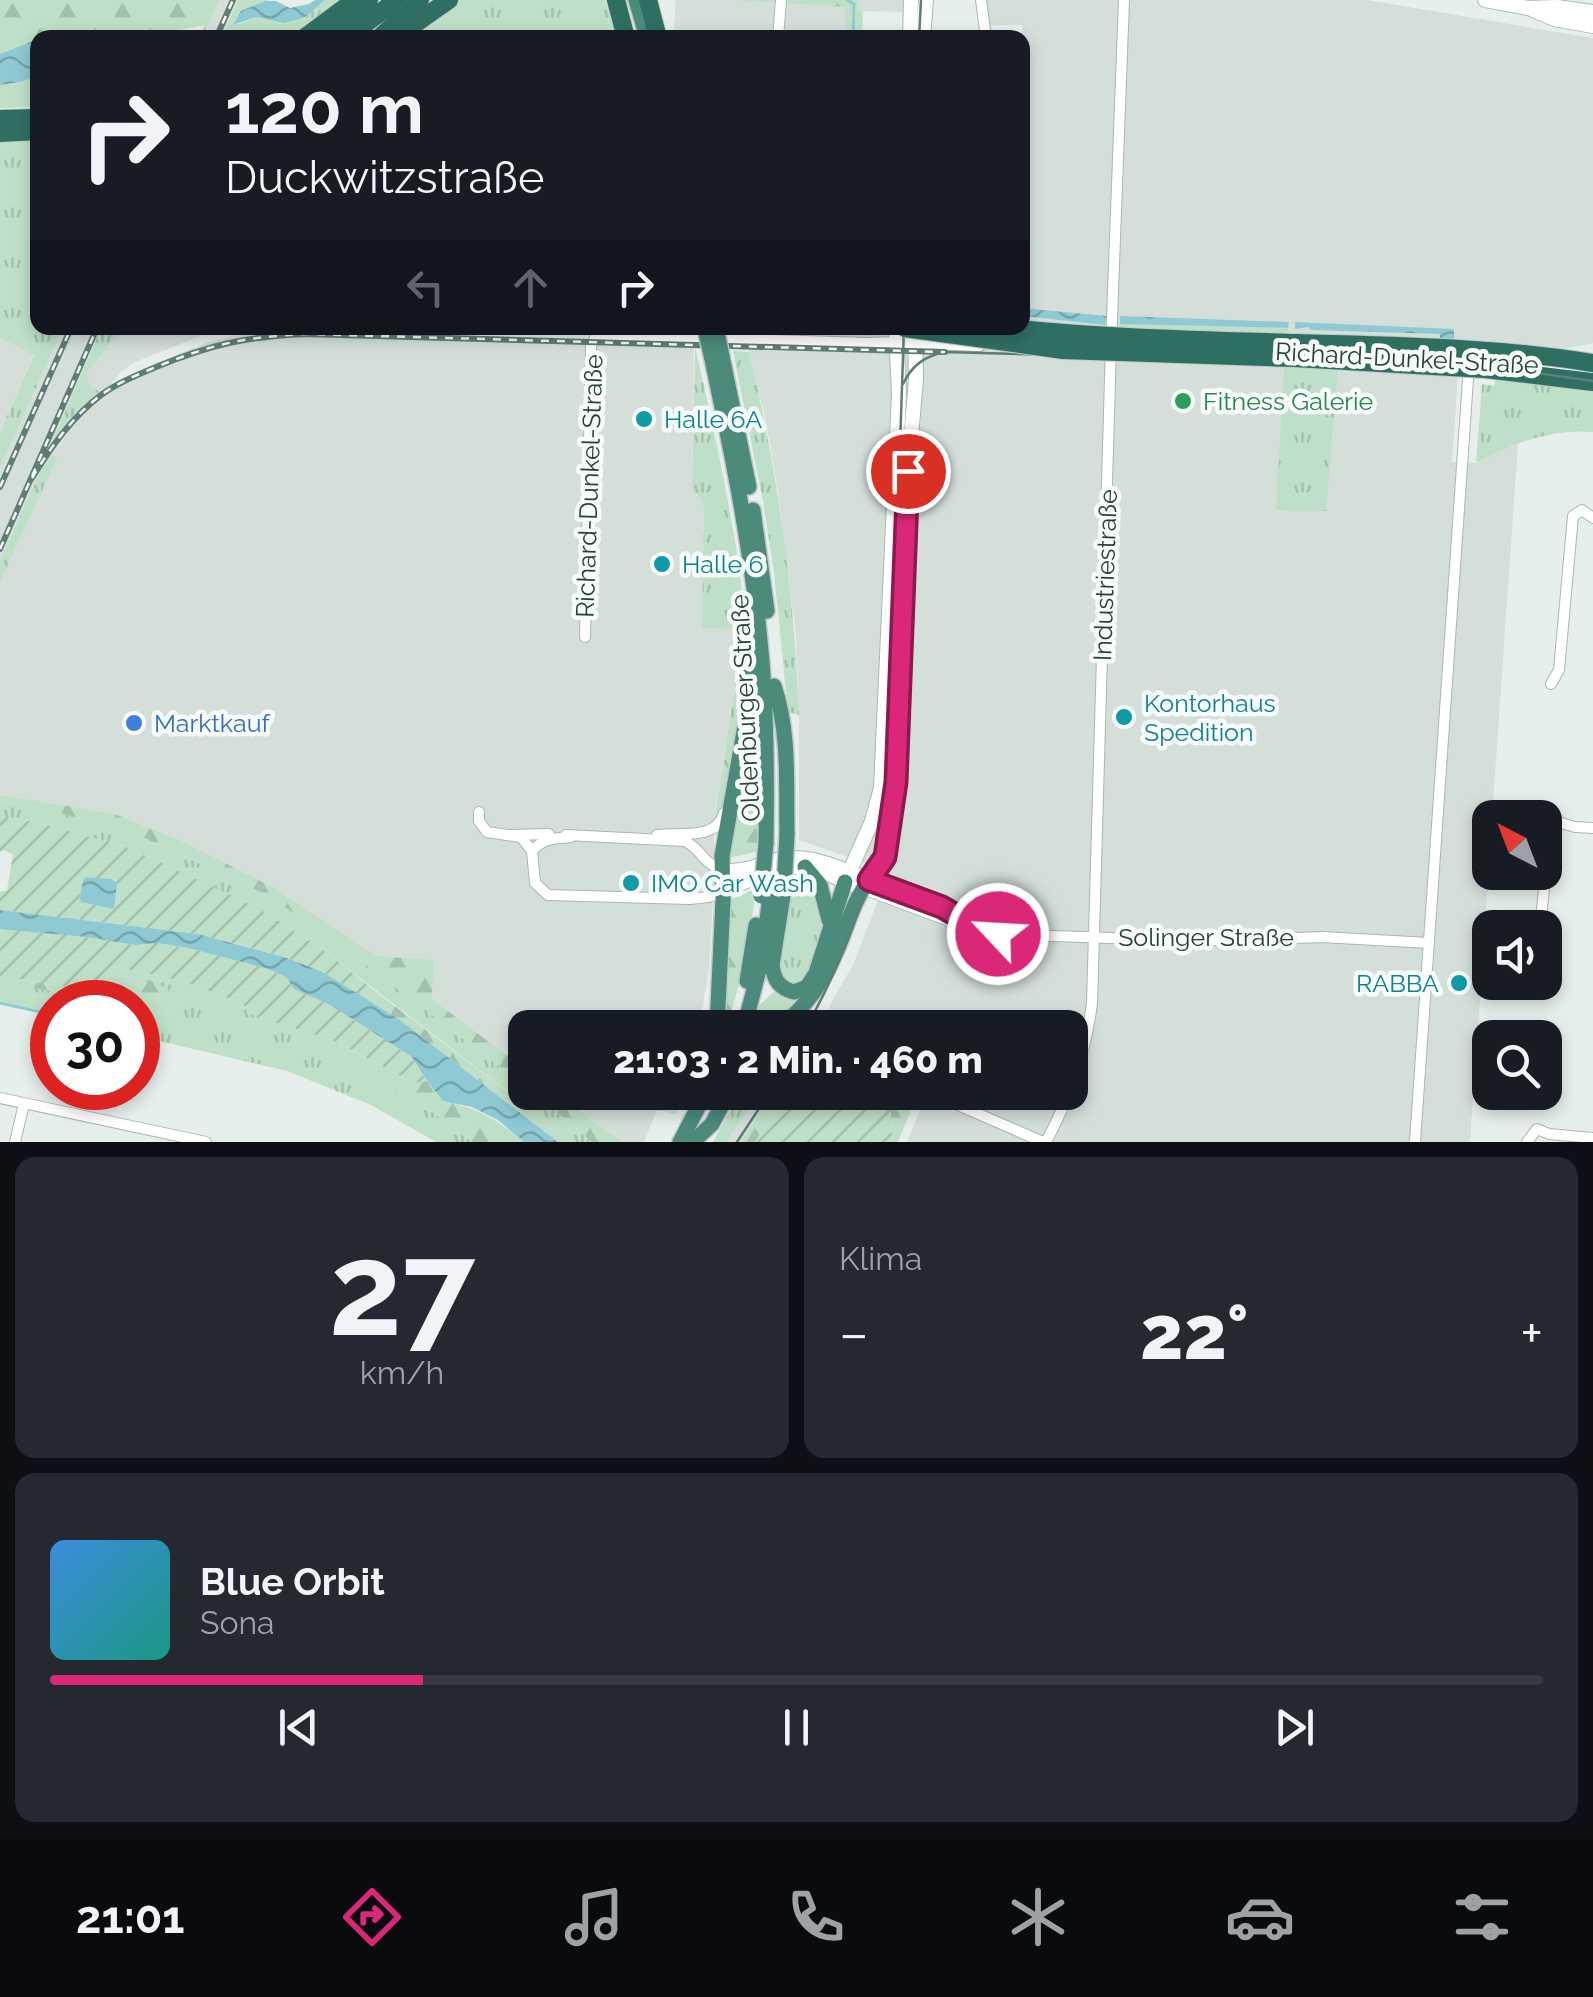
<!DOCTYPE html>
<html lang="de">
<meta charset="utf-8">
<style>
:root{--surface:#171b24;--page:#242831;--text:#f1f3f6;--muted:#9ea1a6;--line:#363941;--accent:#db2777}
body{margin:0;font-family:Raleway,sans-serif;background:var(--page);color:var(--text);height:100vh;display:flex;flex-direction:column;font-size:38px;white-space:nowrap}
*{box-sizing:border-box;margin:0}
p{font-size:32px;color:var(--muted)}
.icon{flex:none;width:55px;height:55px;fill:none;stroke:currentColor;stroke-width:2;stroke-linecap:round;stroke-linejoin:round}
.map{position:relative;height:1142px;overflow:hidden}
.sheet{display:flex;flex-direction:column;gap:15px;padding:15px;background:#0d0f14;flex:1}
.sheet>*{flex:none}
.top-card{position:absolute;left:30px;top:30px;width:1000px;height:305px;border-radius:20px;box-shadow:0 5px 15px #0003;background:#171b24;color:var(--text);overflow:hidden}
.needle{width:65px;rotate:318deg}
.controls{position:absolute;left:1472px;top:800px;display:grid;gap:20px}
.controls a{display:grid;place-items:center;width:90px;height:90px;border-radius:20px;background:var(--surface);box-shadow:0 5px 15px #0003;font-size:50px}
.speed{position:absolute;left:30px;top:980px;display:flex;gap:20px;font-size:50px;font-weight:700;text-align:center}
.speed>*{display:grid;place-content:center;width:130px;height:130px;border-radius:50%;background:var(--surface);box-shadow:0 5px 15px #0003;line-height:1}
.speed .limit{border:15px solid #d22;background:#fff;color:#111}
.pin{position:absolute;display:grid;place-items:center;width:85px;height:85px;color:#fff;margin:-42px;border:5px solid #fff;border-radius:50%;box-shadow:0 2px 10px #0007}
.me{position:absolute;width:110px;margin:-55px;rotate:295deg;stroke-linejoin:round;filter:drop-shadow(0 0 8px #0008)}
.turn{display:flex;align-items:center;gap:35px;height:210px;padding:0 30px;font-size:45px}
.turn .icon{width:130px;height:130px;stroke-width:2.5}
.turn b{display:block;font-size:70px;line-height:85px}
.lanes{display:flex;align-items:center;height:95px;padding:0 30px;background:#0003;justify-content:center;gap:50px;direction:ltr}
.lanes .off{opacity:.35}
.big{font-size:75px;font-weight:800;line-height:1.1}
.sheet .tile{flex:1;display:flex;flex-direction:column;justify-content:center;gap:15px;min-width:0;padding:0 35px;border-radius:20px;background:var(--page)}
.sheet .dial{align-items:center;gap:0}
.dial b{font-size:130px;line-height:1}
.song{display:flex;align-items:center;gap:30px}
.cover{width:120px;height:120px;border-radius:15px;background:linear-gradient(135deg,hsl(210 70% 55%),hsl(170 70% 35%))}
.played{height:10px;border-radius:5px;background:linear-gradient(90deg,var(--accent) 25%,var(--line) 25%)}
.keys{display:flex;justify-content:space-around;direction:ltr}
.heat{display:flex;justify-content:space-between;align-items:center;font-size:55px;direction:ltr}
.sheet .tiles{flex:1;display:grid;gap:15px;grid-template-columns:1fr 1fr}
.tile:last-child{grid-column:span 2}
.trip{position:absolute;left:508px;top:1010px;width:580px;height:100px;border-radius:20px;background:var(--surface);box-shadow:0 5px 15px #0003;font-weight:800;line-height:100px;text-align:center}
.dock{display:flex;height:160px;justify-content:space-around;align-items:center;background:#090b0e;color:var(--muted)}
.dock .icon{width:70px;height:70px}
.dock .on{color:var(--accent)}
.dock b{font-size:45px;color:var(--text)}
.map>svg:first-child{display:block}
</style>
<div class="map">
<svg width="1593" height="1142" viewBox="0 0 1593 1142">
<defs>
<pattern id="grass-tufts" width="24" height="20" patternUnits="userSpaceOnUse" patternTransform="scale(2.5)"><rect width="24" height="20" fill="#bfe0c8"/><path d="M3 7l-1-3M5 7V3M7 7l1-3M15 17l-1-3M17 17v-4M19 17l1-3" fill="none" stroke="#a4c1ad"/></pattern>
<pattern id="forest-firs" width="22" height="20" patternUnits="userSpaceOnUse" patternTransform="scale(2.5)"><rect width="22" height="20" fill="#bfe0c8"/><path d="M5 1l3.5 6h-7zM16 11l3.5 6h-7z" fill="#a4c1ad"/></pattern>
<pattern id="garden-furrows" width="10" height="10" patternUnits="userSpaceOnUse" patternTransform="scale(2.5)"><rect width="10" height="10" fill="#bfe0c8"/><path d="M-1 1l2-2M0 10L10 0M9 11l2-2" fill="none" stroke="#a4c1ad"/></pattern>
<pattern id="water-waves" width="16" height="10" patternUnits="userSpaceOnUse" patternTransform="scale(2.5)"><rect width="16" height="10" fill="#8ec9d4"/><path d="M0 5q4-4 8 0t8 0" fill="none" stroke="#74a5ad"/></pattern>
</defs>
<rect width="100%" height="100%" fill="#e6efeb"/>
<!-- built -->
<g fill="#d4dfda">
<path d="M219 0H238L222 37 203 38Z"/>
<path d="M676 0H904V12L857 11 847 7 845 37 673 38Z"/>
<path d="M986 0H1367L1593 38V343L1458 372 1452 462 1476 463 1501 449 1518 444 1492 817 1490 818V853L1470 1142H907L927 1093 1070 1092V1028L823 1027V1024L833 999 853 965 889 872 799 840V715L796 637 778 491 766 421 743 328H1022L1023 213 1029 46 1023 45 1022 25H989Z"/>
<path d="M63 328H101L56 436 74 415 100 393 89 386 86 374 123 328H233L208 333 133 363 121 372 105 390 139 370 206 343 233 336 260 333 358 332 694 343 692 491 701 498 704 508 702 627 734 628 735 686 714 818V878L709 969 699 1027 525 1028V1069L432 999 434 960 376 957 273 887 180 840 112 813 0 795V582L56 459 50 454 42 466 0 561V468Z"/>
<path d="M0 338 34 354 0 432Z"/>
<path d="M556 1093H684L676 1114 657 1110 644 1142H622Z"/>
<path d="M759 1093H773L740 1142H727Z"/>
</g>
<!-- grass -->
<g fill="url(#grass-tufts)">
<path d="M238 0H268L241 11 234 24H239L257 17 284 23 300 19 307 16 325 0H350L300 37 245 35 243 37 222 38Z"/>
<path d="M459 0H605L617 37 408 38 411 33Z"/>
<path d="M35 76H37V107L0 108V85L21 82Z"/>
<path d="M37 141 38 328H63L0 468V432L34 355 0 338V142Z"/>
<path d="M1120 324 1288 328V332L1258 335 1120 329Z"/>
<path d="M101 328H123L86 374 90 386 100 392 74 415 53 440Z"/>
<path d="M726 328H867L880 331V334L871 336 727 332Z"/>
<path d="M695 347C710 410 723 472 734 535 742 585 749 638 744 688 741 711 737 734 733 757 729 778 728 805 714 822L735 686 734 629 702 628 704 508 701 498 692 491Z"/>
<path d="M733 351 749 352C778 471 794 592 799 715L788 712 774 572 763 501Z"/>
<path d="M1284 368 1338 369 1326 511 1276 510Z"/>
<path d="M1496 379 1593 392V432C1553 428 1510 444 1476 463L1482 384 1494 386Z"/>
<path d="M51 454 57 458 0 582V561L42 466Z"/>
<path d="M758 696 760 782 741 779 754 697Z"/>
<path d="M0 800 46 809 138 835 261 892 326 934 525 1086V1092L534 1093 592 1142H565L534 1112 326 952 270 915 126 847 40 823 0 816Z"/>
<path d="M800 878 810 886 825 920 824 930 811 967 804 980 793 983 783 979 778 963 791 880Z"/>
<path d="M828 955 792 1012 772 1027 750 1028 758 1006 776 990 795 996Z"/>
<path d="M111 967C165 975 198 984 247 1007V1013L335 1041 353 1051 359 1070 434 1113 472 1142H436L371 1105 287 1071 138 1036V1009L168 1015 147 979 123 976 105 982Z"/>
<path d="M0 976 6 977 5 982 106 1002H52V1016L0 1005Z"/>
<path d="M740 1093H759L727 1142H713Z"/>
</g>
<!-- forest -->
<g fill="url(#forest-firs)">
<path d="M0 0H219L206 30H202L205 25 144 37 60 38C40 33 20 47 0 54Z"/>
<path d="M736 0H857V11H863L862 37H845L846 7Z"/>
<path d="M741 779 760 782 759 851 725 859Z"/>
<path d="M0 795 112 813 180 840 273 887 376 956 434 960 432 999 525 1069V1086L326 934 261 892 138 835 46 809 0 800Z"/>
<path d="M756 889C750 933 743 974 730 1016L724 1015 727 901Z"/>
<path d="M123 976 147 979 168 989 173 1005 168 1015 138 1009V1002H106L4 982 6 977 102 993 105 982Z"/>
<path d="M379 994 534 1112 565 1142H558L400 1020 371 1002Z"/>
<path d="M353 1051 413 1083 427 1081 443 1101C479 1108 496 1119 524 1142H472L434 1113 359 1070Z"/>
<path d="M534 1093H556L622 1142H592Z"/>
<path d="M773 1093H789L755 1142H740Z"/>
<path d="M889 1093H905L916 1098 898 1142H893Z"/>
</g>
<!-- garden -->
<g fill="url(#garden-furrows)" fill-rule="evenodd">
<path d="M0 816 40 823 126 847 235 897 270 915 326 952 379 994 371 1002 323 972 284 957 233 943 198 934 0 910V892L7 890 13 854 3 850 0 853ZM86 877 111 879 114 908 81 902 80 898 83 880Z"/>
<path d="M0 928 86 937 135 945 157 943 188 948 268 969 286 977 294 989 332 1006 412 1057 427 1081 413 1083 335 1041 246 1013 247 1007C198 984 165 975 112 967L109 975 106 977 103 993 0 976Z"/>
<path d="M789 1093H802L817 1099 820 1093H889L893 1142H755Z"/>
</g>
<!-- water -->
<g fill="url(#water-waves)">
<path d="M315 0H325L307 16 300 19 284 23 257 17 233 25 241 11 265 1H276L290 8 309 4Z"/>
<path d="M37 39V76L21 82 0 85V54Z"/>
<path d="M1022 308 1106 316 1105 325 1023 316Z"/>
<path d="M1120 316 1289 322 1288 328 1120 324Z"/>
<path d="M1295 322 1454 329V341L1440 346V334L1312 330 1308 327 1295 329Z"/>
<path d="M86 877 111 879 117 883 114 909 81 902 80 898 83 880Z"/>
<path d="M0 910 198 934 284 957 323 972 400 1020 558 1142H524L498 1120 472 1107 443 1101 427 1081 412 1057 332 1006 294 989 286 977 268 969 188 948 157 943 135 945 86 937 0 929Z"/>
</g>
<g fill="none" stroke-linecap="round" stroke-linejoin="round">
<!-- stream -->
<g stroke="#8ec9d4" stroke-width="2.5">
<path d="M847 0 854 4 853 38"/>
<path d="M0 1003 50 1014"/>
</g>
<defs>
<g id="minor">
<path d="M981 0 986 38"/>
<path d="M778 38 781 0"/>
<path d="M585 637 591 346 595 338 600 335 868 343 897 342"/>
<path d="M1551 684 1559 670 1573 516 1582 510 1593 518"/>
<path d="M479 812V821L487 832 521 837 532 851"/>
<path d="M506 835 549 834"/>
<path d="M566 835 685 841C694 846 698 850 704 858 718 874 734 869 752 866"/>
<path d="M657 835C679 832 717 841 724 813"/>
<path d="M571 837C555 839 544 837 532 851L535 883 548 895 690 899 708 897 723 892"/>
<path d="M869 880 942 907 969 923"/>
<path d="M863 889 968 928 998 934 1169 940H1245L1322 937 1429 943"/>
<path d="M1540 928 1550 831 1558 822 1575 827 1593 828"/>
<path d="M1528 985 1529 982"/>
<path d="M928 1092 1043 1142"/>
<path d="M0 1098 206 1142"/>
<path d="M15 1142 24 1104"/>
<path d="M1046 1142C1070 1097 1086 1053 1092 1003L1111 344 1124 0"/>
<path d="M1415 1142 1469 365"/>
<path d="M1527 1142 1537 1129 1549 1134 1593 1138"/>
</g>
<g id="tertiary">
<path d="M897 342 979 345"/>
<path d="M1387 354 1501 361 1586 373"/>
</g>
<g id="secondary">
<path d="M1485 0 1528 8 1557 7 1593 12"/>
<path d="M1533 10 1554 19 1593 26"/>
<path d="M910 38 911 0"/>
<path d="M923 38 926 0"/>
<path d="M734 878C744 874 752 867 762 864 802 849 832 865 869 880"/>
<path d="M845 882 872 821 881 788 899 394 896 328"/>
<path d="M723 892C745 882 776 864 801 867 822 869 844 881 863 889L885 857 894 806 908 471 916 379 915 328"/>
</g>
<g id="trunk">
<path d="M636 0 647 38"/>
<path d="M711 355C732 453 752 551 761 651 767 715 767 779 766 843"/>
<path d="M722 356 749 487"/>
<path d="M753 510 767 611"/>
<path d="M774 686C790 733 786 784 787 834"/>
<path d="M805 867 820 885 829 920"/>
<path d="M784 889 772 965C774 980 779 988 794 992L807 987 816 973 845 882"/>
<path d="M747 981 756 925"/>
<path d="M717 1028 723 900 722 856 749 703 751 638"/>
<path d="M744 1028 760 966 771 892"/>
<path d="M779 1028C807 1006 823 982 837 950 846 929 851 908 863 889"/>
<path d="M694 1141 712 1124 729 1092"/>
<path d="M680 1142 706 1092"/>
</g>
<g id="motorway">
<path d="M616 0 626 38"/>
<path d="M648 0 658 38"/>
<path d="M304 38 355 0"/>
<path d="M327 38 369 0"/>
<path d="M346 38 397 0"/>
<path d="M379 38 420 0"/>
<path d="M395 38 449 0"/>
<path d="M0 119 38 118"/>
<path d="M0 133 38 131"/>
<path d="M1485 369 1593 382"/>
</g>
</defs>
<!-- minor casing -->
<use href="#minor" stroke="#a8b8b2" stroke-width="12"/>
<!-- tertiary casing -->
<use href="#tertiary" stroke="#a8b8b2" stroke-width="15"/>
<!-- secondary casing -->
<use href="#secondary" stroke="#a4bbb3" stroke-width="16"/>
<!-- trunk casing -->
<use href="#trunk" stroke="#c2cac8" stroke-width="18"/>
<!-- motorway casing -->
<use href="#motorway" stroke="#c2cac8" stroke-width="20"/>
<!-- minor -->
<use href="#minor" stroke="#fff" stroke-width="10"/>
<!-- tertiary -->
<use href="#tertiary" stroke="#fff" stroke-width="12"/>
<!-- secondary -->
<use href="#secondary" stroke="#fff" stroke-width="14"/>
<!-- trunk -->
<use href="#trunk" stroke="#4c8a7c" stroke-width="15"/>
<!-- motorway -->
<use href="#motorway" stroke="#2f6f62" stroke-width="18"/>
<!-- tram -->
<g stroke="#5f7d75" stroke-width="2.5">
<path d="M919 38 921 0"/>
<path d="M903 384C912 365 925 356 945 352L1494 367 1593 381"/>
<path d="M806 1028C841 965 867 899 880 829 895 752 892 671 895 594 898 505 901 416 904 328"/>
<path d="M737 1142 770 1092"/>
</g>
<defs>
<g id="rail">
<path d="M216 38 233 0"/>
<path d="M32 478C51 447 72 417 101 395 117 383 137 375 156 367 212 344 245 337 305 334L945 352"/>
<path d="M0 487 71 328"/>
<path d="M0 549 97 328"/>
</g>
</defs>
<!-- rail casing -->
<use href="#rail" stroke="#5f7d75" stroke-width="6"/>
<!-- rail -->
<use href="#rail" stroke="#f7fbf9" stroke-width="2.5" stroke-dasharray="8" stroke-linecap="butt"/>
<defs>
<g id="trunk-bridge">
<path d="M705 328 711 355"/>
<path d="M716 328 722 356"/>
<path d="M784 889 787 834"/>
<path d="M761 896 766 843"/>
</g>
<g id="motorway-bridge">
<path d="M905 328 1063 350 1294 358 1485 369"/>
<path d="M1008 328C1104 338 1200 340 1297 343 1396 346 1495 347 1593 363"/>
</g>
</defs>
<!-- trunk-bridge casing -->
<use href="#trunk-bridge" stroke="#c2cac8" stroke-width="18" stroke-linecap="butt"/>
<!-- motorway-bridge casing -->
<use href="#motorway-bridge" stroke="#c2cac8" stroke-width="20" stroke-linecap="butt"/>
<!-- trunk-bridge -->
<use href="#trunk-bridge" stroke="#4c8a7c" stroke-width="15"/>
<!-- motorway-bridge -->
<use href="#motorway-bridge" stroke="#2f6f62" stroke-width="18"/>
</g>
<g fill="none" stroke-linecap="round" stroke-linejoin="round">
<defs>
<path id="route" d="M908 471 896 782 885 857 869 880 942 907 983 931 998 934"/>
</defs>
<!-- route casing -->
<use href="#route" stroke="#8e194d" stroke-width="25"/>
<!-- route -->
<use href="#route" stroke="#db2777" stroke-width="18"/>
</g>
<!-- markers -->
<circle fill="#2e9e5b" stroke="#f7fbf9" stroke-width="4" cx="1183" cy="401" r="10"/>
<g fill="#0f9aa8" stroke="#f7fbf9" stroke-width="4">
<circle cx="644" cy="419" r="10"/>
<circle cx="662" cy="564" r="10"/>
<circle cx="1124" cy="717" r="10"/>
<circle cx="631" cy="883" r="10"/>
<circle cx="1459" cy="983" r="10"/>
</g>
<circle fill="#3f7fe0" stroke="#f7fbf9" stroke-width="4" cx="134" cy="723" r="10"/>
<g text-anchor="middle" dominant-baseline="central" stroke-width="9" stroke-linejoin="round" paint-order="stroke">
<!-- street labels -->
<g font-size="25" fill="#24423a" stroke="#f7fbf9">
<text transform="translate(1407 358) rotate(3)">Richard-Dunkel-Straße</text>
<text transform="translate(589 486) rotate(-88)">Richard-Dunkel-Straße</text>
<text transform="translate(1105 575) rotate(-88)">Industriestraße</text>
<text transform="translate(745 708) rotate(-93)">Oldenburger Straße</text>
<text x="1206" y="937">Solinger Straße</text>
</g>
<!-- leisure labels -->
<g font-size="25" fill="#27864d" stroke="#f7fbf9" text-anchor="start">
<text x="1203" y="401">Fitness Galerie</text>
</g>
<!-- culture labels -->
<g font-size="25" fill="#0d838f" stroke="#f7fbf9" text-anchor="start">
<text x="664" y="419">Halle 6A</text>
<text x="682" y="564">Halle 6</text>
<text x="1144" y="703">Kontorhaus<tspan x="1144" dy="29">Spedition</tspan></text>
<text x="651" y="883">IMO Car Wash</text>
<text x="1439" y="983" text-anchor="end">RABBA</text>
</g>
<!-- shop labels -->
<g font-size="25" fill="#366cbe" stroke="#f7fbf9" text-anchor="start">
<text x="154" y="723">Marktkauf</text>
</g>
</g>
</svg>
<div class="controls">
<a><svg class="needle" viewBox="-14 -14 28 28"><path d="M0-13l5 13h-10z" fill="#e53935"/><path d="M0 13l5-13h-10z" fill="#9ea1a6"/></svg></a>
<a><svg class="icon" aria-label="sound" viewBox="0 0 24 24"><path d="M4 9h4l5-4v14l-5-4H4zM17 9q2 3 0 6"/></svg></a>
<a><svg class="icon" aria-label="search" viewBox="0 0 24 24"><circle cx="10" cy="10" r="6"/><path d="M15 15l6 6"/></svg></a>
</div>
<div class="speed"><div class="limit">30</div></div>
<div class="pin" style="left:908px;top:471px;background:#d93025"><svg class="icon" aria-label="arrive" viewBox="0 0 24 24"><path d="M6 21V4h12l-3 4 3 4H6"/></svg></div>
<svg class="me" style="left:998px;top:934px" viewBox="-20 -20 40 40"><circle r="17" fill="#db2777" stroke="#fff" stroke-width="3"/><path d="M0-11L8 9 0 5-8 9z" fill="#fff"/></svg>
<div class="trip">21:03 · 2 Min. · 460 m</div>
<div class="top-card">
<div class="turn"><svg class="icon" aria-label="right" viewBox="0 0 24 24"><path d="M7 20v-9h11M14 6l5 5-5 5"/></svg><div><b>120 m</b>Duckwitzstraße</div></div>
<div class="lanes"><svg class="icon off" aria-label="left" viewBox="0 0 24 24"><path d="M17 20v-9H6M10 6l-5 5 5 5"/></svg><svg class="icon off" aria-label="ahead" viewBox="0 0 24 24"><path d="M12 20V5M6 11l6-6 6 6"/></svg><svg class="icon" aria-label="right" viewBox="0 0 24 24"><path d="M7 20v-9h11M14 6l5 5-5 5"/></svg></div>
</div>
</div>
<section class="sheet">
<div class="tiles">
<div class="tile dial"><b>27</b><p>km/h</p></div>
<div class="tile"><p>Klima</p>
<div class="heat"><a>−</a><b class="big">22°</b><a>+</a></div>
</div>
<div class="tile">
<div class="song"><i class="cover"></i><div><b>Blue Orbit</b><p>Sona</p></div></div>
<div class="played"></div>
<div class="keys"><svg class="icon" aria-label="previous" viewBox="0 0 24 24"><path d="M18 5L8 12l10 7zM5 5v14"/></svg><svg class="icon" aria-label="pause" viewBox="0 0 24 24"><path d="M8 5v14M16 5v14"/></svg><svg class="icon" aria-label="next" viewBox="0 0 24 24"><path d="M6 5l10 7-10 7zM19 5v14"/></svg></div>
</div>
</div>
</section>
<nav class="dock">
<b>21:01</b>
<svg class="icon on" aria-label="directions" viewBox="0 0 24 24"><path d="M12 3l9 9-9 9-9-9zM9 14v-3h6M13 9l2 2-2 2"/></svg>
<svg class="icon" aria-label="music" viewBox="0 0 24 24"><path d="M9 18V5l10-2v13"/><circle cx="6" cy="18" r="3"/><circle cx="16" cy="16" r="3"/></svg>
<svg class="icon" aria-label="phone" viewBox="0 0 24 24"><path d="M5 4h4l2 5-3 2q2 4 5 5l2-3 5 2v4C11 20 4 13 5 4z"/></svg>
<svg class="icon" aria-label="climate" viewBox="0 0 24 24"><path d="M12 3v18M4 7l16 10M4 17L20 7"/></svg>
<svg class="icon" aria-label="car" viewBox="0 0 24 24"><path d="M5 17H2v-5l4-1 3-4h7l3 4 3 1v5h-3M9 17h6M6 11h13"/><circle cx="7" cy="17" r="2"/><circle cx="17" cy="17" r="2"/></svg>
<svg class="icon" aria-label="filters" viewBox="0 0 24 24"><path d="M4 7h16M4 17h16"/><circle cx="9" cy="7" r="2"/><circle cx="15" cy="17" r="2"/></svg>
</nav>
